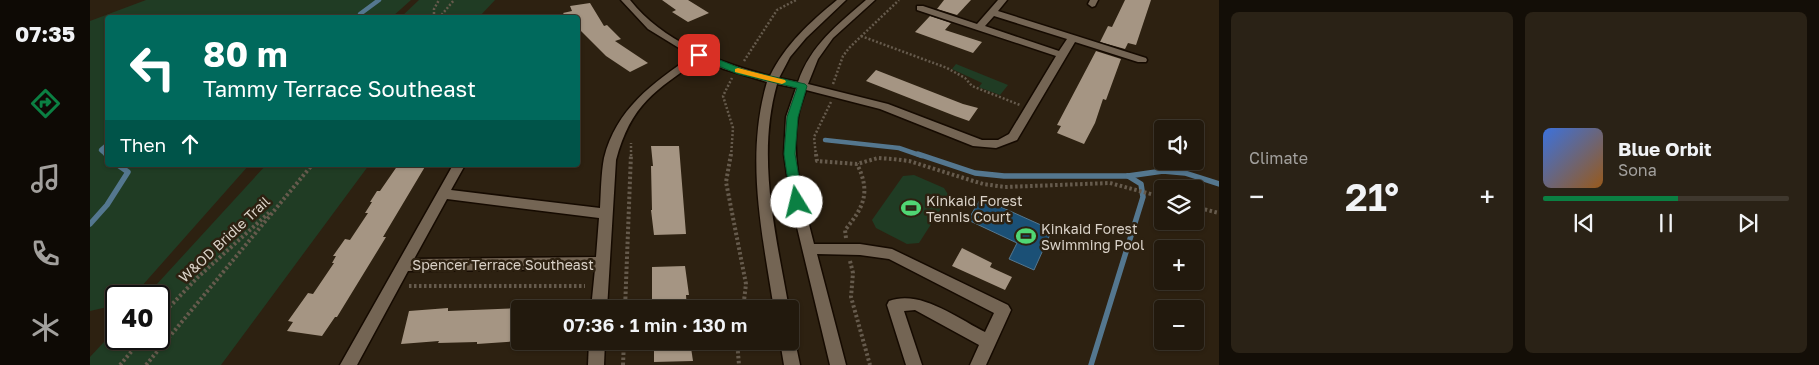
<!DOCTYPE html>
<meta charset="utf-8">
<style>
:root{--surface:#22190d;--page:#2a2216;--text:#f1f3f6;--muted:#a2a09d;--line:#3f382e;--accent:#0b8043}
body{margin:0;font-family:"Golos Text",sans-serif;background:var(--page);color:var(--text);height:100vh;display:flex;flex-direction:column;font-size:19px;white-space:nowrap}
*{box-sizing:border-box;margin:0}
p{font-size:16px;color:var(--muted)}
.icon{flex:none;width:28px;height:28px;fill:none;stroke:currentColor;stroke-width:2;stroke-linecap:round;stroke-linejoin:round}
.map{position:relative;flex:1;overflow:hidden}
.sheet{display:flex;flex-direction:column;gap:12px;padding:12px;background:#130e07;width:600px}
.sheet>*{flex:none}
.banner{position:absolute;left:15px;top:15px;width:475px;height:152px;border-radius:5px;box-shadow:0 1px 4px #0004,0 0 0 1px var(--line);background:#00695c;color:#fff;overflow:hidden}
.tools{position:absolute;left:1064px;top:120px;display:grid;gap:10px}
.tools a{display:grid;place-items:center;width:50px;height:50px;border-radius:5px;background:var(--surface);box-shadow:0 1px 4px #0004,0 0 0 1px var(--line);font-size:25px}
.speed{position:absolute;left:15px;top:285px;display:flex;gap:10px;font-size:25px;font-weight:700;text-align:center}
.speed>*{display:grid;place-content:center;width:65px;height:65px;border-radius:50%;background:var(--surface);box-shadow:0 1px 4px #0004,0 0 0 1px var(--line);line-height:1}
.speed .limit{border:2px solid #111;border-radius:8px;background:#fff;color:#111}
.pin{position:absolute;display:grid;place-items:center;width:42px;height:42px;color:#fff;margin:-21px;border-radius:10px;box-shadow:0 2px 8px #0006}
.me{position:absolute;width:55px;margin:-28px;rotate:351deg;stroke-linejoin:round;filter:drop-shadow(0 0 4px #0008)}
.turn{display:flex;align-items:center;gap:18px;height:105px;padding:0 15px;font-size:22px}
.turn .icon{width:65px;height:65px;stroke-width:2.5}
.turn b{display:block;font-size:35px;line-height:42px}
.then{display:flex;align-items:center;height:48px;padding:0 15px;background:#0003;gap:10px;font-size:19px}
.big{font-size:38px;font-weight:600;line-height:1.1}
.sheet .card{flex:1;display:flex;flex-direction:column;justify-content:center;gap:8px;min-width:0;padding:0 18px;border-radius:8px;background:var(--page)}
.song{display:flex;align-items:center;gap:15px}
.cover{width:60px;height:60px;border-radius:8px;background:linear-gradient(135deg,hsl(220 70% 55%),hsl(30 70% 35%))}
.played{height:5px;border-radius:2px;background:linear-gradient(90deg,var(--accent) 55%,var(--line) 55%)}
.keys{display:flex;justify-content:space-around;direction:ltr}
.heat{display:flex;justify-content:space-between;align-items:center;font-size:28px;direction:ltr}
.sheet .tiles{flex:1;display:grid;gap:12px;grid-template-columns:repeat(2,1fr)}
.trip{position:absolute;left:421px;top:300px;width:288px;height:50px;border-radius:5px;background:var(--surface);box-shadow:0 1px 4px #0004,0 0 0 1px var(--line);font-weight:600;line-height:50px;text-align:center}
main{display:flex;flex:1;min-height:0}
.menu{display:flex;flex-direction:column;width:90px;justify-content:space-around;align-items:center;background:#0e0a05;color:var(--muted)}
.menu .icon{width:35px;height:35px}
.menu .selected{color:var(--accent)}
.menu b{font-size:22px;color:var(--text)}
.map>svg:first-child{display:block}
</style>
<main>
<nav class="menu">
<b>07:35</b>
<svg class="icon selected" aria-label="directions" viewBox="0 0 24 24"><path d="M12 3l9 9-9 9-9-9zM9 14v-3h6M13 9l2 2-2 2"/></svg>
<svg class="icon" aria-label="music" viewBox="0 0 24 24"><path d="M9 18V5l10-2v13"/><circle cx="6" cy="18" r="3"/><circle cx="16" cy="16" r="3"/></svg>
<svg class="icon" aria-label="phone" viewBox="0 0 24 24"><path d="M5 4h4l2 5-3 2q2 4 5 5l2-3 5 2v4C11 20 4 13 5 4z"/></svg>
<svg class="icon" aria-label="climate" viewBox="0 0 24 24"><path d="M12 3v18M4 7l16 10M4 17L20 7"/></svg>
</nav>
<div class="map">
<svg width="1129" height="365" viewBox="0 0 1129 365">
<rect width="100%" height="100%" fill="#2d2111"/>
<!-- green -->
<g fill="#203c24">
<path d="M56 0H321L302 17 18 18V165H159L43 296H26V305L0 311V21Z"/>
<path d="M329 0H405L389 17H311Z"/>
<path d="M866 64 918 85 910 95 891 88 889 87 892 83 862 69Z"/>
<path d="M176 165H279L131 365H0V357L26 329V339H69V296H56Z"/>
<path d="M824 175 854 188 859 196 829 243 817 244 786 228 782 220 813 176Z"/>
</g>
<!-- water -->
<path fill="#1b5076" stroke="#54778f" d="M891 198 962 230 944 270 919 259 927 243 878 220Z"/>
<g fill="none" stroke-linecap="round" stroke-linejoin="round">
<!-- stream-far1 -->
<g stroke="#54778f" stroke-width="4.5">
<path d="M270 18V14L289 0"/>
<path d="M735 140 809 148 832 156"/>
<path d="M18 156 11 150 18 144"/>
</g>
<!-- stream -->
<g stroke="#54778f" stroke-width="5.5">
<path d="M16 154 18 156"/>
<path d="M828 154 885 173 914 176H1038L1073 171 1095 173 1129 184"/>
<path d="M0 224 17 205 38 172 28 165"/>
<path d="M1001 365 1053 197 1051 184 1038 176"/>
</g>
</g>
<!-- building -->
<g fill="#a59583">
<path d="M572 0H598L619 13 598 22 582 12 586 10Z"/>
<path d="M854 0H881L867 15 847 9Z"/>
<path d="M1035 0H1061L1046 45 1038 43 1035 49 1010 42 1018 26 1022 27Z"/>
<path d="M500 3 514 26 517 25 531 39 525 41 558 63 540 72 516 56 488 28V18H477L473 13 482 11 480 6Z"/>
<path d="M840 16 861 23 855 30 892 42 883 53 825 32Z"/>
<path d="M1006 51 1031 59 1016 100 1013 99 1005 123 994 144 967 133 971 126 967 125Z"/>
<path d="M786 70 873 104 888 108 879 121 865 116 776 81Z"/>
<path d="M561 146H589L596 234 564 235 561 210H562L561 166H563Z"/>
<path d="M308 165H336L293 237H296L247 317H245L232 336 197 331 203 322 198 321 218 293 223 294 244 263H242L246 256H243L255 239 260 240 278 213H275L282 202H280L287 191H290Z"/>
<path d="M872 248 902 263 900 267 922 277 915 290 862 266Z"/>
<path d="M595 266 599 295H596L597 309H562V267Z"/>
<path d="M358 308V311L430 308V341L387 344V342L348 343 349 341 311 344 319 311Z"/>
<path d="M564 341H600L603 361 564 362Z"/>
</g>
<g fill="none" stroke-linecap="round" stroke-linejoin="round">
<defs>
<g id="minor">
<path d="M531 0H540C574 43 628 62 680 76 695 45 720 22 747 0H756L716 38 700 57 689 78 708 82C720 46 748 24 776 0H785L743 38 728 59 718 84 798 104 892 140H908L919 134 966 56 827 10V6H833L887 24 908 0H917L908 11 1056 58 1057 60 1056 62H1048L985 42 927 140 906 148 883 146 790 109 716 90C713 99 709 108 708 117 700 158 714 204 724 244H770L802 249 918 305 921 310 896 365H880L889 345 825 310 814 311 832 365H816L797 305 799 301C830 289 867 318 895 332L904 313 799 259 770 255 727 254 756 365H740L701 202 694 154 696 117 706 88 687 84C666 158 686 235 699 309H684C672 233 655 157 677 82L634 69 610 59C565 91 541 104 526 160L517 309H501L505 269 318 271 267 365H250L363 165H375L361 190 510 208C511 192 511 174 514 158 526 109 563 83 602 56L558 29ZM904 16 977 39 969 51 895 26ZM357 199 509 218 506 257 324 259Z"/>
<path d="M1000 0H1008L1005 6 1002 7 998 4Z"/>
<path d="M700 335 704 336 710 365H694L690 341H700Z"/>
<path d="M499 341H515L514 365H498Z"/>
</g>
</defs>
<!-- minor casing -->
<use href="#minor" stroke="#150a00" stroke-width="3"/>
<!-- path-far1 -->
<g stroke="#665b4d" stroke-width="2.5" stroke-dasharray="2 2" stroke-linecap="butt">
<path d="M344 18V9L349 0"/>
<path d="M349 18 364 0"/>
<path d="M771 36 857 68 875 78 882 86 930 105"/>
<path d="M654 61 687 10 706 0"/>
<path d="M743 84 753 56 759 48 809 0"/>
<path d="M541 156V143"/>
<path d="M641 156 643 128 633 96 642 78"/>
<path d="M726 156 724 137 741 102"/>
</g>
<!-- path -->
<g stroke="#665b4d" stroke-width="4" stroke-dasharray="2.5 2.5" stroke-linecap="butt">
<path d="M641 154 636 182 656 284 653 309"/>
<path d="M726 154 727 161 767 164 788 158 803 159 819 161 893 184 915 187 1020 183 1072 197"/>
<path d="M1105 207 1129 213"/>
<path d="M756 238 755 230C774 207 781 192 767 164"/>
<path d="M760 261 763 273 761 297 780 365"/>
<path d="M319 286H495"/>
<path d="M535 309 541 154"/>
<path d="M69 318 107 278 181 211"/>
<path d="M647 341 649 365"/>
<path d="M30 365 52 339"/>
<path d="M56 365 222 165"/>
<path d="M533 365 534 341"/>
</g>
<!-- minor -->
<use href="#minor" fill="#746554" fill-rule="evenodd"/>
</g>
<!-- route -->
<path fill="#0b8043" stroke="#07532c" d="M606 53H612L655 70 715 84 717 86 708 117 705 154 713 202 711 205 707 206 701 202 694 154 697 117 707 88 648 74 606 57Z"/>
<!-- slow -->
<path fill="#f59e0b" d="M648 68 695 80 696 82 692 84 645 72V69Z"/>
<!-- icons -->
<defs>
<symbol id="stadium-bare" viewBox="-9 -9 18 18"><path d="M0-5a6.5 5 0 1 0 0 10a6.5 5 0 1 0 0-10ZM-3.5-1.8h7v3.6h-7Z" fill="#50d674" stroke="#2d2111" stroke-width="2.5" paint-order="stroke"/></symbol>
</defs>
<g fill-rule="evenodd">
<use href="#stadium-bare" x="807" y="194" width="28" height="28"/>
<use href="#stadium-bare" x="922" y="222" width="28" height="28"/>
</g>
<g text-anchor="middle" dominant-baseline="central" stroke-width="5" stroke-linejoin="round" paint-order="stroke">
<!-- poi labels -->
<g font-size="14" fill="#dad2c8" stroke="#2d2111" text-anchor="start">
<text x="836" y="200">Kinkaid Forest<tspan x="836" dy="16">Tennis Court</tspan></text>
<text x="951" y="228">Kinkaid Forest<tspan x="951" dy="16">Swimming Pool</tspan></text>
</g>
<!-- street labels -->
<g font-size="14" fill="#dad2c8" stroke="#2d2111">
<text transform="translate(134 239) rotate(-43)">W&amp;OD Bridle Trail</text>
<text x="413" y="264">Spencer Terrace Southeast</text>
</g>
</g>
</svg>
<div class="tools">
<a><svg class="icon" aria-label="sound" viewBox="0 0 24 24"><path d="M4 9h4l5-4v14l-5-4H4zM17 9q2 3 0 6"/></svg></a>
<a><svg class="icon" aria-label="layers" viewBox="0 0 24 24"><path d="M12 4l9 5-9 5-9-5zM3 14l9 5 9-5"/></svg></a>
<a>+</a>
<a>−</a>
</div>
<div class="speed"><div class="limit">40</div></div>
<div class="pin" style="left:609px;top:55px;background:#d93025"><svg class="icon" aria-label="arrive" viewBox="0 0 24 24"><path d="M6 21V4h12l-3 4 3 4H6"/></svg></div>
<svg class="me" style="left:707px;top:202px" viewBox="-20 -20 40 40"><circle r="19" fill="#fff"/><path d="M0-13L10 11 0 6-10 11z" fill="#0b8043"/></svg>
<div class="trip">07:36 · 1 min · 130 m</div>
<div class="banner">
<div class="turn"><svg class="icon" aria-label="left" viewBox="0 0 24 24"><path d="M17 20v-9H6M10 6l-5 5 5 5"/></svg><div><b>80 m</b>Tammy Terrace Southeast</div></div>
<div class="then">Then<svg class="icon" aria-label="ahead" viewBox="0 0 24 24"><path d="M12 20V5M6 11l6-6 6 6"/></svg></div>
</div>
</div>
<section class="sheet">
<div class="tiles">
<div class="card"><p>Climate</p>
<div class="heat"><a>−</a><b class="big">21°</b><a>+</a></div>
</div>
<div class="card">
<div class="song"><i class="cover"></i><div><b>Blue Orbit</b><p>Sona</p></div></div>
<div class="played"></div>
<div class="keys"><svg class="icon" aria-label="previous" viewBox="0 0 24 24"><path d="M18 5L8 12l10 7zM5 5v14"/></svg><svg class="icon" aria-label="pause" viewBox="0 0 24 24"><path d="M8 5v14M16 5v14"/></svg><svg class="icon" aria-label="next" viewBox="0 0 24 24"><path d="M6 5l10 7-10 7zM19 5v14"/></svg></div>
</div>
</div>
</section>
</main>
